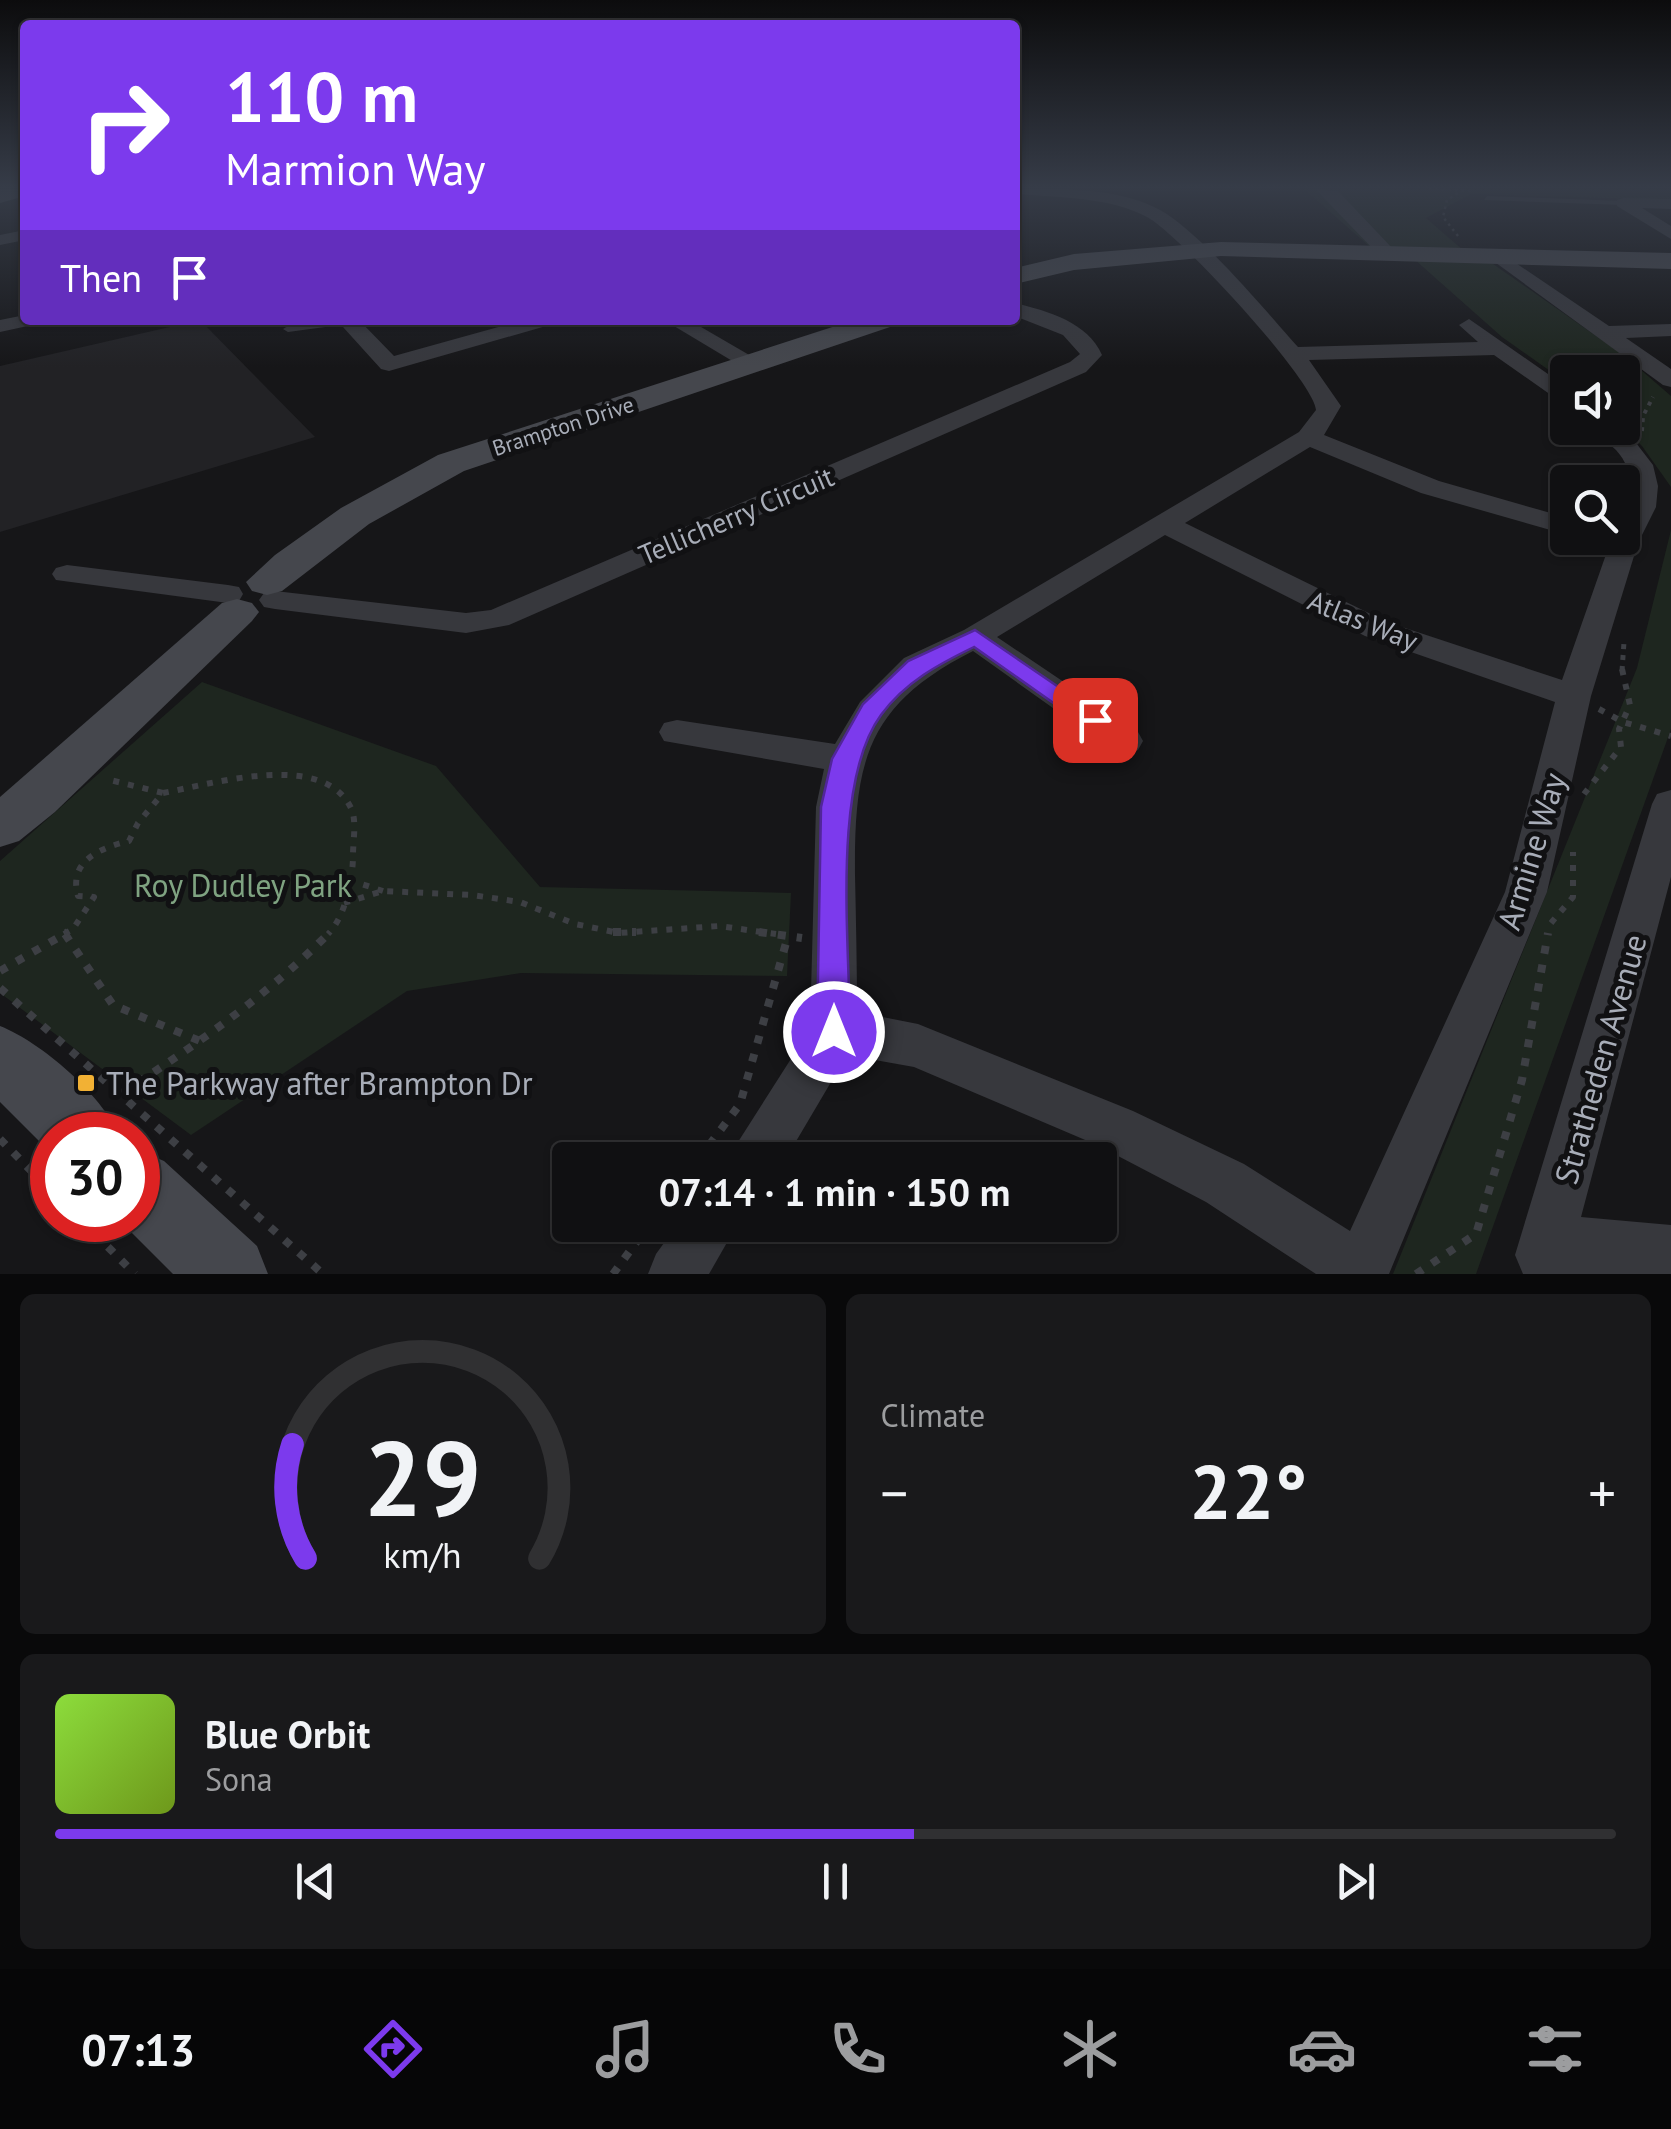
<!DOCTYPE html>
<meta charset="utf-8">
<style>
:root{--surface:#101012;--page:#19191b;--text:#f1f3f6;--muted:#9c9d9f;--line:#303032;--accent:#7c3aed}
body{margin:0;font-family:"PT Sans",sans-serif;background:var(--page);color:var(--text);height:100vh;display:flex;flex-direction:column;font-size:38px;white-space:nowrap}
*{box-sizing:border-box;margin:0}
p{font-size:32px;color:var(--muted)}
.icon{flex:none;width:55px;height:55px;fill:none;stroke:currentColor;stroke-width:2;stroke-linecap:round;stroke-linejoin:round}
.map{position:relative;height:1274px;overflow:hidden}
.panel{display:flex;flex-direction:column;gap:20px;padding:20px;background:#09090a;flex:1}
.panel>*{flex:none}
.guide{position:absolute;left:20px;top:20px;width:1000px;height:305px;border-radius:10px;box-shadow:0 2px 8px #0004,0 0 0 2px var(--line);background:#7c3aed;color:#fff;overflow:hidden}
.tools{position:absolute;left:1550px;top:355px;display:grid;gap:20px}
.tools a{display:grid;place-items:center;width:90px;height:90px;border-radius:10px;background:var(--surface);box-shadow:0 2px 8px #0004,0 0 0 2px var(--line);font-size:50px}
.speed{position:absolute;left:30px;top:1112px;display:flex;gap:20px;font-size:50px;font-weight:700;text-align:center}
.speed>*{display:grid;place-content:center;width:130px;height:130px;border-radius:50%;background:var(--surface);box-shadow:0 2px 8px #0004,0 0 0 2px var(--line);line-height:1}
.speed .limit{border:15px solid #d22;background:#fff;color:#111}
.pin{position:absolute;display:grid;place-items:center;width:85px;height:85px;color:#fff;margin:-42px;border-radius:20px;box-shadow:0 5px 15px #0006}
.me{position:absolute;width:110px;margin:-55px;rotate:0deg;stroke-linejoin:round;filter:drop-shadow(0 0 8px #0008)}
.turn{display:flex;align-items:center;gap:35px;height:210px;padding:0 40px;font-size:45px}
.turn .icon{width:130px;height:130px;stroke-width:2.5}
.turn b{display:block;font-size:70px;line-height:85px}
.then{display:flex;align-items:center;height:95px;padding:0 40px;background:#0003;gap:20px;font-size:38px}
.big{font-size:75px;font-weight:800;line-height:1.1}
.panel .tile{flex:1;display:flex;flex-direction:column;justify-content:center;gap:15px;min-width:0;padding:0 35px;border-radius:15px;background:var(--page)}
.panel .dial{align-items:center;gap:0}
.dial svg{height:260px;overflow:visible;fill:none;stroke:var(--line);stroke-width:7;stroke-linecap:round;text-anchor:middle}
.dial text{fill:var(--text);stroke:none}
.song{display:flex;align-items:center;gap:30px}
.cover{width:120px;height:120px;border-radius:15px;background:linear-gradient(135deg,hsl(90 70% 55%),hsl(80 70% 35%))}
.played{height:10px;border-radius:5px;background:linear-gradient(90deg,var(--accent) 55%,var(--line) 55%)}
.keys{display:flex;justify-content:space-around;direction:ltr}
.heat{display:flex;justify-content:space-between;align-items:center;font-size:55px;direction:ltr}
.panel .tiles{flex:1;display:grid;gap:20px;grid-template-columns:1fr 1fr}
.tile:last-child{grid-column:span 2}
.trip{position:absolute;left:552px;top:1142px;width:565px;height:100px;border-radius:10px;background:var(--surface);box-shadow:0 2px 8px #0004,0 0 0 2px var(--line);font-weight:800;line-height:100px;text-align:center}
.tab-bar{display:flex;height:160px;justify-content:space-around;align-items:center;background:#060607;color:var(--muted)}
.tab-bar .icon{width:70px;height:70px}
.tab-bar .on{color:var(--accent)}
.tab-bar b{font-size:45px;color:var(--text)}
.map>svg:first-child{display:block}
</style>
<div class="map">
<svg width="1671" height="1274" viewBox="0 0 1671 1274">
<rect width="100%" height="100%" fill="#161618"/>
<!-- built -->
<path fill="#222225" d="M200 320 315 437 0 532V366Z"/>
<!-- green -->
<g fill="#1e261f">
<path d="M1304 189H1671V200L1471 194 1426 218 1464 251 1369 246Z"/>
<path d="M1414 259H1486L1626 357 1671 396V487L1642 446 1623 427 1622 372H1568L1567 383 1502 337Z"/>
<path d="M1671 530V729L1476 1274H1393L1637 668Z"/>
<path d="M202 682 436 766 540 887 791 893 787 976 521 973 407 991 191 1135 0 993V861Z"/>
</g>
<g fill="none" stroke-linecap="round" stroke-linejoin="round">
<!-- path-far4 -->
<g stroke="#3d3f44" stroke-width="2.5" stroke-dasharray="2.5 4" stroke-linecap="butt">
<path d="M1429 189 1473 191"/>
<path d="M1458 236 1443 217 1447 200 1461 191"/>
</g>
<!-- path-far3 -->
<path stroke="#3d3f44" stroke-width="4" stroke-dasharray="4 5" stroke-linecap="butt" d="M1642 431 1643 416 1653 397"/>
<!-- path-far2 -->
<path stroke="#3d3f44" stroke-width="5" stroke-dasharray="5 6" stroke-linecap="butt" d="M1622 671 1624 642"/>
<!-- path-far1 -->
<g stroke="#3d3f44" stroke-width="6" stroke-dasharray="6 9" stroke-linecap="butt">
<path d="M1599 709 1623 722 1671 736"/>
<path d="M163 793C212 784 323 750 351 808 357 820 353 841 353 855 353 880 345 917 328 934"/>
<path d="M1584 794 1621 747 1619 729 1630 705 1622 669"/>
<path d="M349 880 383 891"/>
<path d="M344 903 383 891 472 895 520 902 575 924 619 933 719 926 776 934"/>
<path d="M1551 923 1573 897V852"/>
<path d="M64 934 73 929 94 897 78 896C68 861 100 848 129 841L138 823 163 793 106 779"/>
</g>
<!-- path -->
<g stroke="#3d3f44" stroke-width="8" stroke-dasharray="8 11" stroke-linecap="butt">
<path d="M613 932H636"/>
<path d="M759 932 802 938"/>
<path d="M65 934 113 1005 200 1041"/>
<path d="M0 971 68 932"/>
<path d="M0 988 323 1274"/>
<path d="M122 1093C196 1045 268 995 330 932"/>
<path d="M0 1139 52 1192"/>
<path d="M698 1160 740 1104 788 936"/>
<path d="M81 1220 135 1274"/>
<path d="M613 1274 649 1225"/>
<path d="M1416 1274 1476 1234 1522 1080 1548 933"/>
</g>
<!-- lane -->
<g fill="#37383d" fill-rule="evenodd">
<path d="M1487 196 1623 201 1627 203 1623 205 1484 200Z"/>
<path d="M334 320H360L355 323 288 332 283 329 288 326Z"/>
</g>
<!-- street -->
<g fill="#37383d" fill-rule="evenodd">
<path d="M1015 189C1062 189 1118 187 1160 210 1200 232 1266 311 1298 347L1478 342 1459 325 1469 319 1568 388V407L1494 355 1309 360 1341 406 1324 435 1439 481 1568 518V535L1421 493 1310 447 1185 523 1387 622 1562 680 1610 543 1612 538H1622C1622 506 1642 478 1616 450 1608 442 1598 437 1591 428H1618L1633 439 1653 465 1658 486 1656 507 1638 543 1591 696 1547 892 1389 1274H1316L1206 1202 1097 1145 914 1067 847 1055 785 1160H730L738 1142 810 1029 816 807 824 769 664 741 659 732 664 723 677 720 835 744 860 702 904 658 964 630 1299 432 1316 410C1314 380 1178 233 1147 217 1110 197 1061 198 1020 194ZM1165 535 1365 636 1555 702 1505 892 1350 1231 1244 1164 1133 1111 918 1024 857 1012C857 967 856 921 855 875 854 762 866 705 973 651L1112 750 1125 754 1138 750 1143 741 1138 732 997 637Z"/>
<path d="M1315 189 1338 191 1393 249V257H1381Z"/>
<path d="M1623 198 1671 199V209L1642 208 1671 226V239L1617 206V200Z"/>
<path d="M25 230V240L0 245V235Z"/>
<path d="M1498 251 1609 326 1671 324V336L1626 338 1671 369V387L1663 385 1492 260 1489 256Z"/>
<path d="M1015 303C1047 311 1088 322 1102 355L1086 372 509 625 466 633 275 609 264 607 259 600 264 593 275 591 466 613 491 610 1070 362 1080 354 1063 335 1015 316Z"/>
<path d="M25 315V320H40L37 324 0 332V320Z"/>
<path d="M342 320H359L394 356 523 320H556L553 324 389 371 381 369 343 327Z"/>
<path d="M664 320H689L763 363 752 370 744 368Z"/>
<path d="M67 565 228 585 239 587 243 594 239 601 228 603 56 580 52 574 56 568Z"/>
<path d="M1671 790V877L1581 1217 1671 1225V1274H1523L1515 1255 1652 804 1657 794Z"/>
<path d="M677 1225H737L709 1274H648L656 1254Z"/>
</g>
<!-- secondary -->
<g fill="#45474d" fill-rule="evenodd">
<path d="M0 189H25V196L0 203Z"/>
<path d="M1221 242 1671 253V269L1221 256 1074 270 1015 284V268L1074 254Z"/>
<path d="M854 320H897L893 326 464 471 369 524 282 591 267 595 252 591 246 582 275 555 341 508 438 455Z"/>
<path d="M237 599 252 603 259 612 252 621 55 812 19 841 0 847V797L222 603Z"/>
<path d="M0 1026C41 1042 102 1095 119 1135H52V1154L0 1102Z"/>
<path d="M138 1150 164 1161 257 1246 268 1274H173L119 1220H138Z"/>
</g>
</g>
<!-- sky -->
<linearGradient id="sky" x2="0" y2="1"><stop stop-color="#0c0c0d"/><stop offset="0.51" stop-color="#363c48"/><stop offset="1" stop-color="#363c48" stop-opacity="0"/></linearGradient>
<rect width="1671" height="367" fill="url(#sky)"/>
<!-- route -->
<path fill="#7c3aed" stroke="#51269a" stroke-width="2.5" d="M975 630 1107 720 1095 729 1086 726 974 647C939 664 905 682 881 715 831 783 850 947 850 1032L845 1043 834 1047 822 1043 817 1032 821 807 832 759 863 704 908 661Z"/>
<!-- markers -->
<rect fill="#f2b134" stroke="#111113" stroke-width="4" x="76" y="1073" width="20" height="20" rx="5"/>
<g text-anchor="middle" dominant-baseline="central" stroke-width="10" stroke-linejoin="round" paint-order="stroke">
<!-- far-street labels -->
<g font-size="22" fill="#a8adb8" stroke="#111113">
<text transform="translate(563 426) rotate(-18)">Brampton Drive</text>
</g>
<!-- street labels -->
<g font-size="28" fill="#a8adb8" stroke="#111113">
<text transform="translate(736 515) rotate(-23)">Tellicherry Circuit</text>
<text transform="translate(1363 620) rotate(22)">Atlas Way</text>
</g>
<!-- near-street labels -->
<g font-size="32" fill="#a8adb8" stroke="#111113">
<text transform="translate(1531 851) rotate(-73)">Armine Way</text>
<text transform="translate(1600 1059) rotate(-74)">Stratheden Avenue</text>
</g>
<!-- near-park labels -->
<g font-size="32" fill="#7fa381" stroke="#111113">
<text x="243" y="885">Roy Dudley Park</text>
</g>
<!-- near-poi labels -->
<g font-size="32" fill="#a8adb8" stroke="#111113" text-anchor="start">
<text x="106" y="1083">The Parkway after Brampton Dr</text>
</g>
</g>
</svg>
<div class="tools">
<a><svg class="icon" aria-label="sound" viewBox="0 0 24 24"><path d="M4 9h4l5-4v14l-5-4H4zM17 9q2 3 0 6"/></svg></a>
<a><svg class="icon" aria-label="search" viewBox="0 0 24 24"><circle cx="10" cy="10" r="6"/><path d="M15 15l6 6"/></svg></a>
</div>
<div class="speed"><div class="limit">30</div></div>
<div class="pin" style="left:1095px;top:720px;background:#d93025"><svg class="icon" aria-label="arrive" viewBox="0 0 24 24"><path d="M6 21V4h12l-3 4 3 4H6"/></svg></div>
<svg class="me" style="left:834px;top:1032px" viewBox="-20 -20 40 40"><circle r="17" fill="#7c3aed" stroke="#fff" stroke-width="3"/><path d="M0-11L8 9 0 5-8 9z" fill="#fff"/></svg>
<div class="trip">07:14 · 1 min · 150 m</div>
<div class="guide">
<div class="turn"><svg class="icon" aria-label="right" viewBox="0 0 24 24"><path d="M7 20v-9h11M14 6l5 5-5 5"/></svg><div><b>110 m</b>Marmion Way</div></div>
<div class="then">Then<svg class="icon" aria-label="arrive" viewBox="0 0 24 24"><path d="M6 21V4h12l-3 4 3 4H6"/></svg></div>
</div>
</div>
<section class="panel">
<div class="tiles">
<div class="tile dial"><svg viewBox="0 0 100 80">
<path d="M14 69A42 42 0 1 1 86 69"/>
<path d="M14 69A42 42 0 0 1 10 34" stroke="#7c3aed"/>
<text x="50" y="56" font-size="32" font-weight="700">29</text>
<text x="50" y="72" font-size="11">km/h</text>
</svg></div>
<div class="tile"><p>Climate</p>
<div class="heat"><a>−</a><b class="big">22°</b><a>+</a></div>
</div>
<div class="tile">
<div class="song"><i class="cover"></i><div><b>Blue Orbit</b><p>Sona</p></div></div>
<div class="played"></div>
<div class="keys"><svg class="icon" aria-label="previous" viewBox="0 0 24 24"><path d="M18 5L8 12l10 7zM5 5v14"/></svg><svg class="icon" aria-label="pause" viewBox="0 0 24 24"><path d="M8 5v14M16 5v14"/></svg><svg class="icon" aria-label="next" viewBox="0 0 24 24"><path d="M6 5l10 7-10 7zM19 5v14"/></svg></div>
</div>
</div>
</section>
<nav class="tab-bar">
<b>07:13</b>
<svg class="icon on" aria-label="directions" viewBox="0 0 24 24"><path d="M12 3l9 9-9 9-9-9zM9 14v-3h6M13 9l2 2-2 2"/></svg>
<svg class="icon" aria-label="music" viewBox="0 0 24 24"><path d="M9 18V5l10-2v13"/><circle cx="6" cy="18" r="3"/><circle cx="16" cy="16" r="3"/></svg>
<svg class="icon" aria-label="phone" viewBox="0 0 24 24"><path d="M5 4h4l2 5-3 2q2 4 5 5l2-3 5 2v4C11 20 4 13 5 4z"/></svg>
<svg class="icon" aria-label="climate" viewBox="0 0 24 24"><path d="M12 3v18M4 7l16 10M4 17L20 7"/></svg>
<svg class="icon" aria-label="car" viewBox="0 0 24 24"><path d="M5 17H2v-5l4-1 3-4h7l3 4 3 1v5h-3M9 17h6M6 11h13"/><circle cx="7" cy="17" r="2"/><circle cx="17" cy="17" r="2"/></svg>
<svg class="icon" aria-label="filters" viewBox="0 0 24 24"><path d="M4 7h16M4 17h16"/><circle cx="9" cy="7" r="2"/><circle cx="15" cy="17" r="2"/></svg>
</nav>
